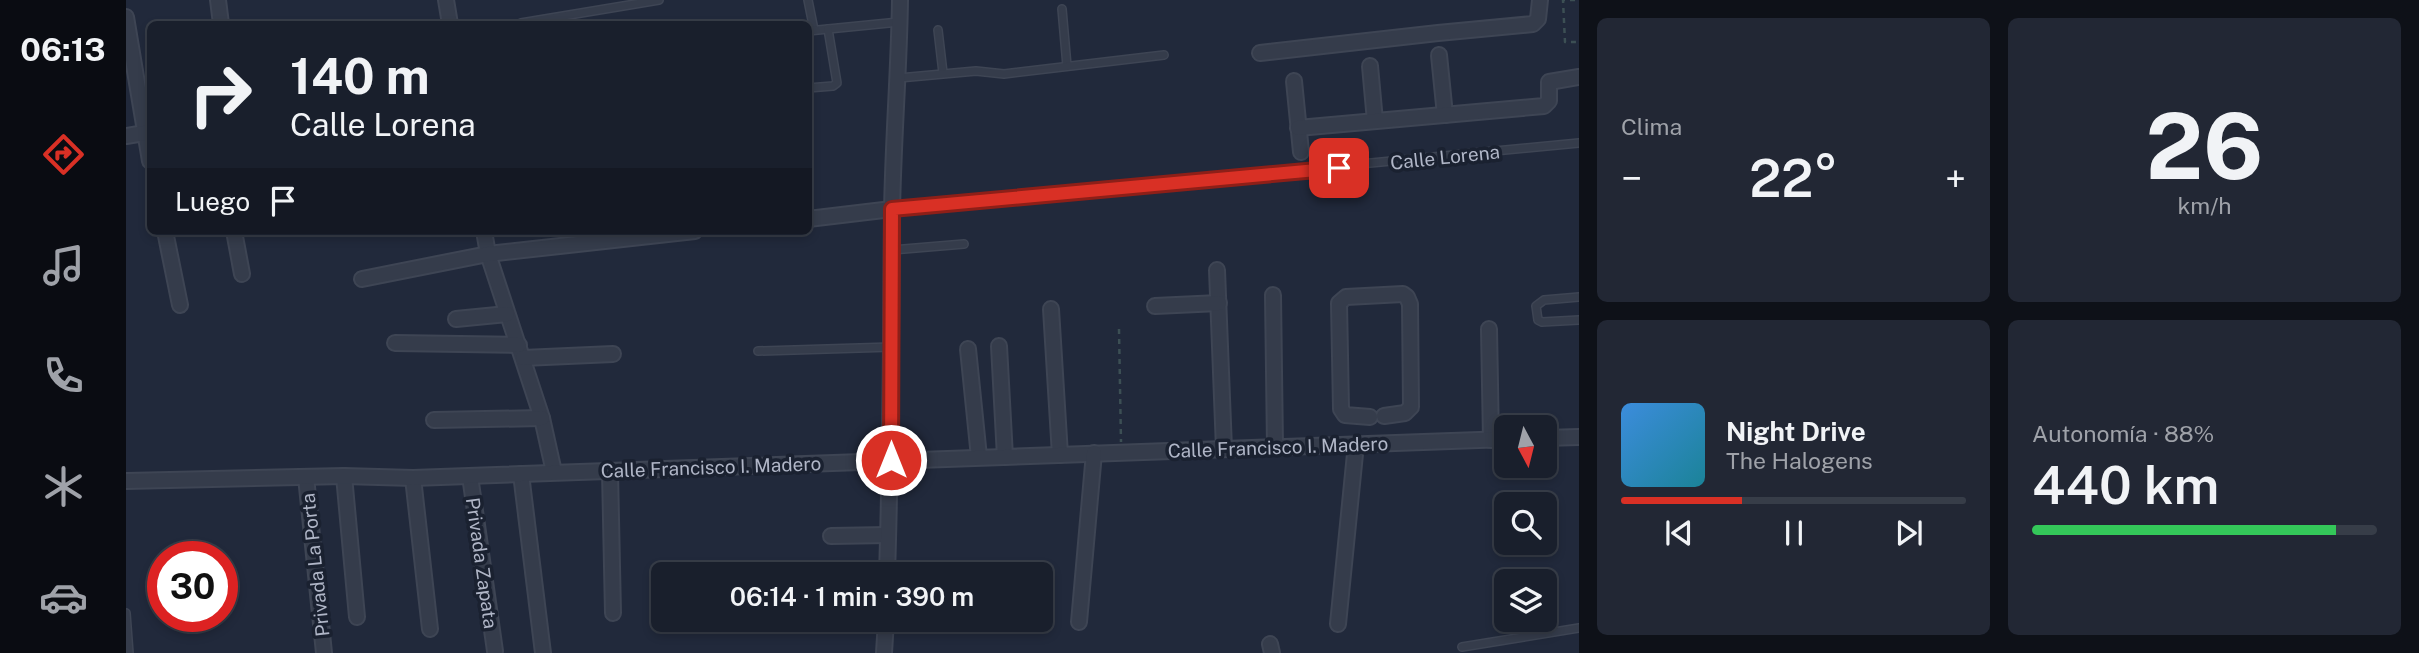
<!DOCTYPE html>
<html lang="es">
<meta charset="utf-8">
<style>
:root{--surface:#191f2c;--page:#222734;--text:#f1f3f6;--muted:#9fa2a9;--line:#373d48;--accent:#d93025}
body{margin:0;font-family:"Public Sans",sans-serif;background:var(--page);color:var(--text);height:100vh;display:flex;flex-direction:column;font-size:26px;white-space:nowrap}
*{box-sizing:border-box;margin:0}
p{font-size:23px;color:var(--muted)}
.icon{flex:none;width:38px;height:38px;fill:none;stroke:currentColor;stroke-width:2;stroke-linecap:round;stroke-linejoin:round}
.map{position:relative;flex:1;overflow:hidden}
.side{display:flex;flex-direction:column;gap:18px;padding:18px;background:#0e1118;width:840px}
.side>*{flex:none}
.banner{position:absolute;left:21px;top:21px;width:665px;height:214px;border-radius:10px;box-shadow:0 4px 10px #0003,0 0 0 2px var(--line);background:#191f2c;color:var(--text);overflow:hidden}
.needle{width:46px;rotate:173deg}
.fabs{position:absolute;left:1368px;top:415px;display:grid;gap:14px}
.fabs a{display:grid;place-items:center;width:63px;height:63px;border-radius:10px;background:var(--surface);box-shadow:0 4px 10px #0003,0 0 0 2px var(--line);font-size:35px}
.speed{position:absolute;left:21px;top:541px;display:flex;gap:14px;font-size:35px;font-weight:700;text-align:center}
.speed>*{display:grid;place-content:center;width:91px;height:91px;border-radius:50%;background:var(--surface);box-shadow:0 4px 10px #0003,0 0 0 2px var(--line);line-height:1}
.speed .limit{border:10px solid #d22;background:#fff;color:#111}
.pin{position:absolute;display:grid;place-items:center;width:60px;height:60px;color:#fff;margin:-30px;border-radius:14px;box-shadow:0 4px 10px #0006}
.me{position:absolute;width:77px;margin:-38px;rotate:0deg;stroke-linejoin:round;filter:drop-shadow(0 0 5px #0008)}
.turn{display:flex;align-items:center;gap:24px;height:147px;padding:0 28px;font-size:32px}
.turn .icon{width:91px;height:91px;stroke-width:2.5}
.turn b{display:block;font-size:49px;line-height:60px}
.then{display:flex;align-items:center;height:66px;padding:0 28px;background:#0003;gap:14px;font-size:26px}
.big{font-size:52px;font-weight:600;line-height:1.1}
.side .widget{flex:1;display:flex;flex-direction:column;justify-content:center;gap:10px;min-width:0;padding:0 24px;border-radius:10px;background:var(--page)}
.side .dial{align-items:center;gap:0}
.dial b{font-size:91px;line-height:1}
.song{display:flex;align-items:center;gap:21px}
.cover{width:84px;height:84px;border-radius:10px;background:linear-gradient(135deg,hsl(210 70% 55%),hsl(190 70% 35%))}
.played{height:7px;border-radius:4px;background:linear-gradient(90deg,var(--accent) 35%,var(--line) 35%)}
.keys{display:flex;justify-content:space-around;direction:ltr}
.heat{display:flex;justify-content:space-between;align-items:center;font-size:38px;direction:ltr}
.charge{height:10px;border-radius:5px;background:linear-gradient(90deg,#34c759 88%,var(--line) 0)}
.side .tiles{flex:1;display:grid;gap:18px;grid-template-columns:repeat(2,1fr)}
.trip{position:absolute;left:525px;top:562px;width:402px;height:70px;border-radius:10px;background:var(--surface);box-shadow:0 4px 10px #0003,0 0 0 2px var(--line);font-weight:600;line-height:70px;text-align:center}
main{display:flex;flex:1;min-height:0}
.tab-bar{display:flex;flex-direction:column;width:126px;justify-content:space-around;align-items:center;background:#0a0c12;color:var(--muted)}
.tab-bar .icon{width:49px;height:49px}
.tab-bar .active{color:var(--accent)}
.tab-bar b{font-size:32px;color:var(--text)}
.map>svg:first-child{display:block}
</style>
<main>
<nav class="tab-bar">
<b>06:13</b>
<svg class="icon active" aria-label="directions" viewBox="0 0 24 24"><path d="M12 3l9 9-9 9-9-9zM9 14v-3h6M13 9l2 2-2 2"/></svg>
<svg class="icon" aria-label="music" viewBox="0 0 24 24"><path d="M9 18V5l10-2v13"/><circle cx="6" cy="18" r="3"/><circle cx="16" cy="16" r="3"/></svg>
<svg class="icon" aria-label="phone" viewBox="0 0 24 24"><path d="M5 4h4l2 5-3 2q2 4 5 5l2-3 5 2v4C11 20 4 13 5 4z"/></svg>
<svg class="icon" aria-label="climate" viewBox="0 0 24 24"><path d="M12 3v18M4 7l16 10M4 17L20 7"/></svg>
<svg class="icon" aria-label="car" viewBox="0 0 24 24"><path d="M5 17H2v-5l4-1 3-4h7l3 4 3 1v5h-3M9 17h6M6 11h13"/><circle cx="7" cy="17" r="2"/><circle cx="17" cy="17" r="2"/></svg>
</nav>
<div class="map">
<svg width="1453" height="653" viewBox="0 0 1453 653">
<rect width="100%" height="100%" fill="#21293b"/>
<g fill="none" stroke-linecap="round" stroke-linejoin="round">
<defs>
<g id="service">
<path d="M682 0 688 30"/>
<path d="M936 9 941 66"/>
<path d="M395 23 533 0"/>
<path d="M812 30 817 73"/>
<path d="M682 31 773 22"/>
<path d="M773 78 850 71 878 74 1038 55"/>
<path d="M682 88 707 86 711 83 702 29"/>
<path d="M766 209 1453 143"/>
<path d="M766 250 838 244"/>
<path d="M1453 297 1418 300 1410 306 1412 320 1416 322 1453 320"/>
<path d="M632 351 766 347"/>
<path d="M0 613 3 653"/>
<path d="M1336 647 1453 628"/>
</g>
<g id="minor">
<path d="M92 0 95 24"/>
<path d="M320 0 324 24"/>
<path d="M0 17 24 161"/>
<path d="M1134 53 1312 33 1407 24 1412 19 1414 0"/>
<path d="M1313 55 1319 115"/>
<path d="M1244 66 1249 121"/>
<path d="M1168 81 1175 152"/>
<path d="M1172 128 1418 106 1423 101V82L1453 77"/>
<path d="M0 136 24 132"/>
<path d="M682 219 766 209"/>
<path d="M39 231 54 305"/>
<path d="M108 231 116 274"/>
<path d="M358 231 362 254 416 418 428 472"/>
<path d="M1091 270 1098 449"/>
<path d="M236 279 362 254 569 231"/>
<path d="M1147 295 1149 447"/>
<path d="M1029 306 1093 303"/>
<path d="M925 309 934 455"/>
<path d="M330 319 381 314"/>
<path d="M1363 329 1365 440"/>
<path d="M269 343 393 345"/>
<path d="M873 346 879 457"/>
<path d="M842 349 853 457"/>
<path d="M397 358 487 354"/>
<path d="M1244 417 1219 415 1215 409 1213 303 1220 297 1277 294 1281 297 1284 304 1285 407 1279 413 1258 416"/>
<path d="M308 420 416 418"/>
<path d="M1419 438 1453 437"/>
<path d="M484 472 487 613"/>
<path d="M395 474 417 653"/>
<path d="M218 476 231 617"/>
<path d="M344 476 369 651"/>
<path d="M180 477 198 653"/>
<path d="M287 478 304 629"/>
<path d="M0 481 218 476 287 478 1381 439"/>
<path d="M705 536 762 535"/>
<path d="M761 574C765 453 765 333 766 213 767 142 773 71 774 0"/>
<path d="M953 622 968 453"/>
<path d="M1212 624 1230 444"/>
<path d="M1144 644 1146 653"/>
<path d="M758 653 760 620"/>
</g>
</defs>
<!-- service casing -->
<use href="#service" stroke="#3e4554" stroke-width="10"/>
<!-- minor casing -->
<use href="#minor" stroke="#3e4554" stroke-width="18"/>
<!-- path -->
<g stroke="#3c4f54" stroke-width="2.5" stroke-dasharray="5 5" stroke-linecap="butt">
<path d="M1449 0H1437L1439 42H1453"/>
<path d="M993 329 995 442"/>
</g>
<!-- service -->
<use href="#service" stroke="#353c4b" stroke-width="7"/>
<!-- minor -->
<use href="#minor" stroke="#353c4b" stroke-width="14"/>
</g>
<g fill="none" stroke-linecap="round" stroke-linejoin="round">
<defs>
<path id="route" d="M765 460 766 209 1213 168"/>
</defs>
<!-- route casing -->
<use href="#route" stroke="#8d1f18" stroke-width="18"/>
<!-- route -->
<use href="#route" stroke="#d93025" stroke-width="12"/>
</g>
<g text-anchor="middle" dominant-baseline="central" stroke-width="7" stroke-linejoin="round" paint-order="stroke">
<!-- street labels -->
<g font-size="19" fill="#b0b6c7" stroke="#1a2130">
<text transform="translate(1319 157) rotate(-6)">Calle Lorena</text>
<text transform="translate(1152 447) rotate(-2)">Calle Francisco I. Madero</text>
<text transform="translate(585 467) rotate(-2)">Calle Francisco I. Madero</text>
<text transform="translate(356 563) rotate(82)">Privada Zapata</text>
<text transform="translate(189 565) rotate(-96)">Privada La Porta</text>
</g>
</g>
</svg>
<div class="fabs">
<a><svg class="needle" viewBox="-14 -14 28 28"><path d="M0-13l5 13h-10z" fill="#e53935"/><path d="M0 13l5-13h-10z" fill="#9fa2a9"/></svg></a>
<a><svg class="icon" aria-label="search" viewBox="0 0 24 24"><circle cx="10" cy="10" r="6"/><path d="M15 15l6 6"/></svg></a>
<a><svg class="icon" aria-label="layers" viewBox="0 0 24 24"><path d="M12 4l9 5-9 5-9-5zM3 14l9 5 9-5"/></svg></a>
</div>
<div class="speed"><div class="limit">30</div></div>
<div class="pin" style="left:1213px;top:168px;background:#d93025"><svg class="icon" aria-label="arrive" viewBox="0 0 24 24"><path d="M6 21V4h12l-3 4 3 4H6"/></svg></div>
<svg class="me" style="left:765px;top:460px" viewBox="-20 -20 40 40"><circle r="17" fill="#d93025" stroke="#fff" stroke-width="3"/><path d="M0-11L8 9 0 5-8 9z" fill="#fff"/></svg>
<div class="trip">06:14 · 1 min · 390 m</div>
<div class="banner">
<div class="turn"><svg class="icon" aria-label="right" viewBox="0 0 24 24"><path d="M7 20v-9h11M14 6l5 5-5 5"/></svg><div><b>140 m</b>Calle Lorena</div></div>
<div class="then">Luego<svg class="icon" aria-label="arrive" viewBox="0 0 24 24"><path d="M6 21V4h12l-3 4 3 4H6"/></svg></div>
</div>
</div>
<section class="side">
<div class="tiles">
<div class="widget"><p>Clima</p>
<div class="heat"><a>−</a><b class="big">22°</b><a>+</a></div>
</div>
<div class="widget dial"><b>26</b><p>km/h</p></div>
<div class="widget">
<div class="song"><i class="cover"></i><div><b>Night Drive</b><p>The Halogens</p></div></div>
<div class="played"></div>
<div class="keys"><svg class="icon" aria-label="previous" viewBox="0 0 24 24"><path d="M18 5L8 12l10 7zM5 5v14"/></svg><svg class="icon" aria-label="pause" viewBox="0 0 24 24"><path d="M8 5v14M16 5v14"/></svg><svg class="icon" aria-label="next" viewBox="0 0 24 24"><path d="M6 5l10 7-10 7zM19 5v14"/></svg></div>
</div>
<div class="widget"><p>Autonomía · 88%</p><b class="big">440 km</b><div class="charge"></div></div>
</div>
</section>
</main>
